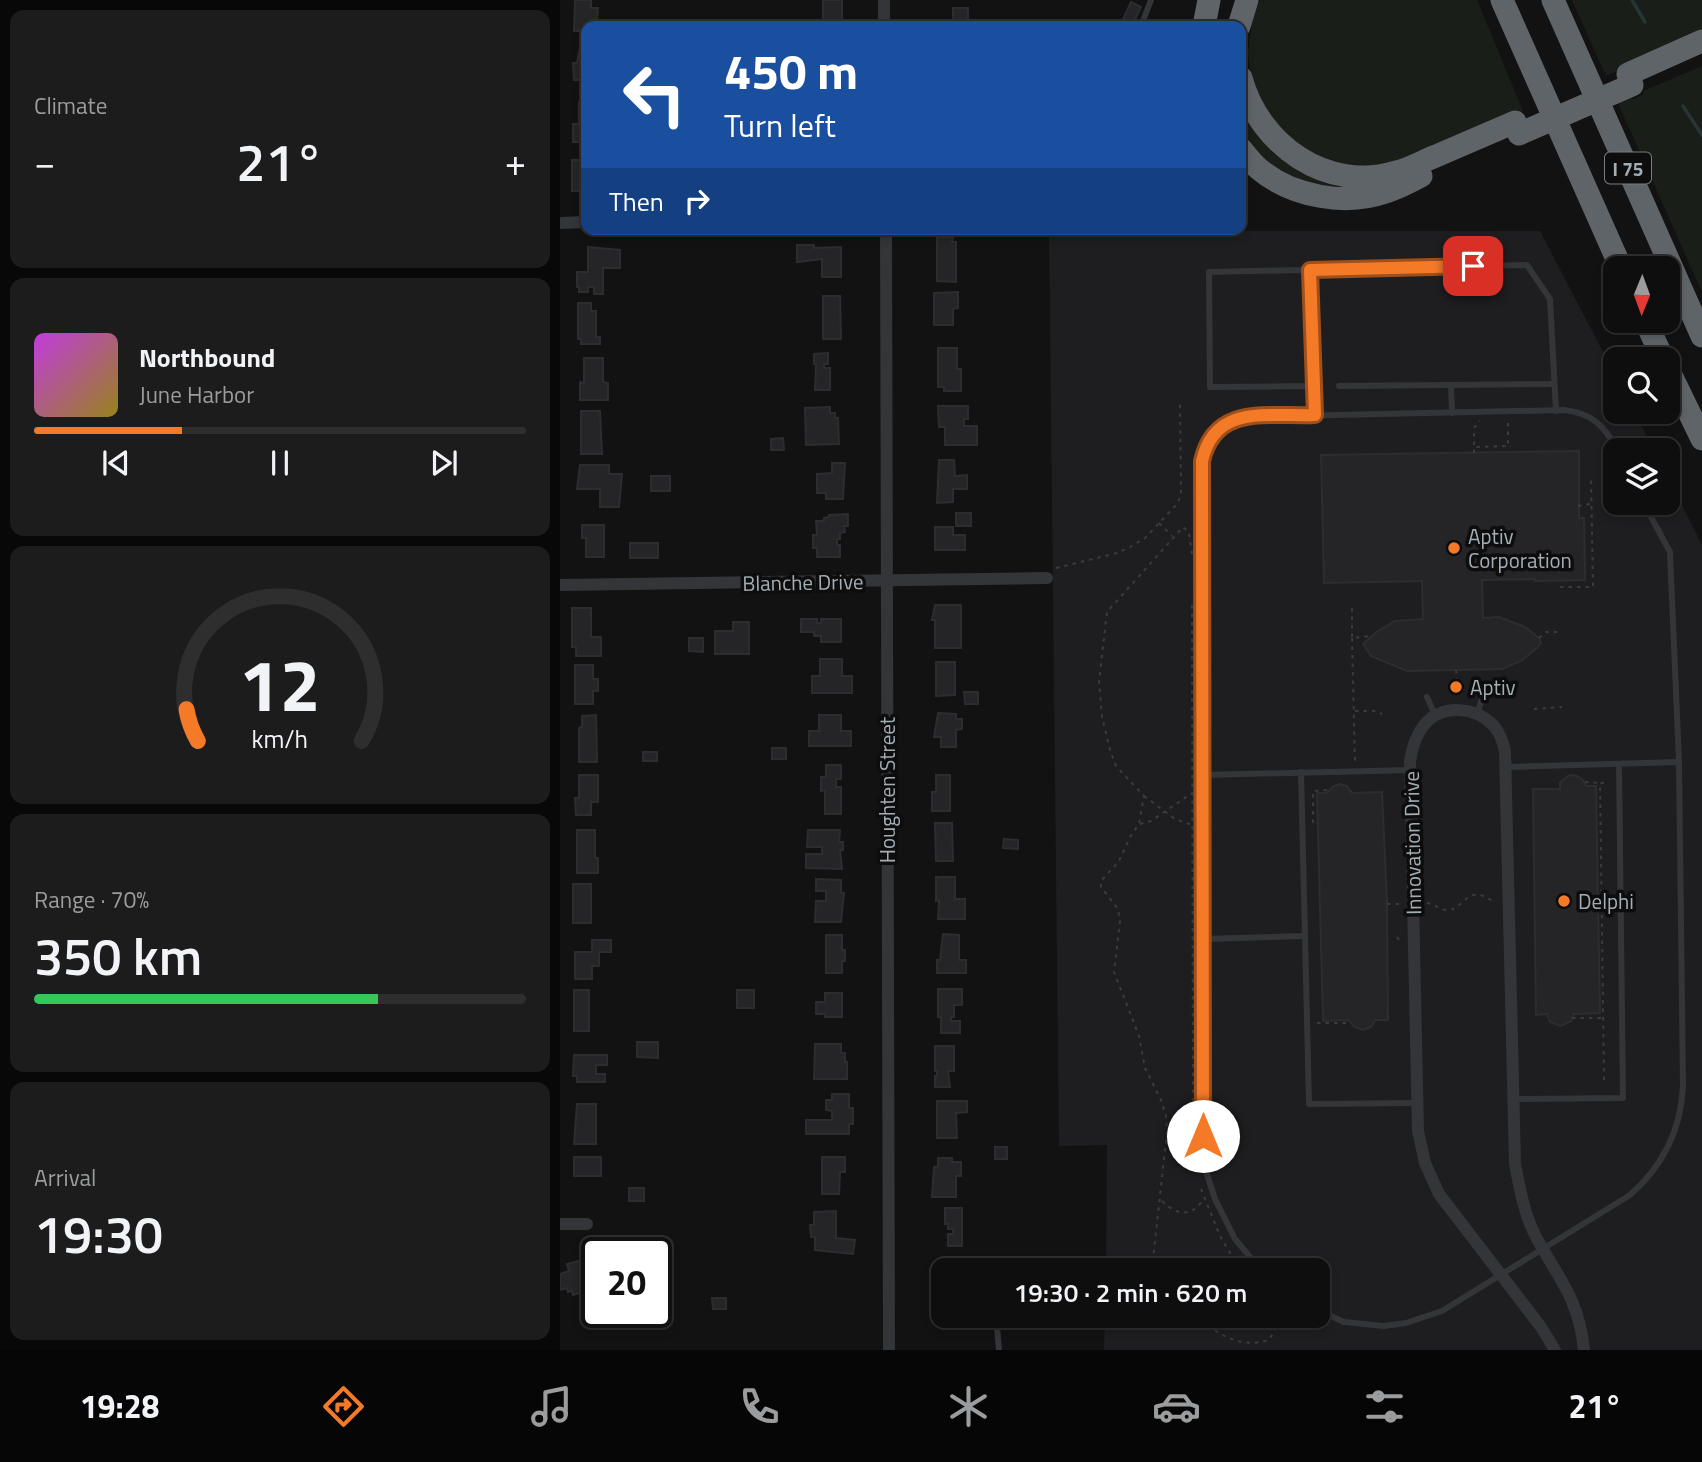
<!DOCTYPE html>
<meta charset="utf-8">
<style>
:root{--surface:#0e0e0e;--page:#1c1c1c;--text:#f1f3f6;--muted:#9b9c9e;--line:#2e2e2e;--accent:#f57a28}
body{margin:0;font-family:"Titillium Web",sans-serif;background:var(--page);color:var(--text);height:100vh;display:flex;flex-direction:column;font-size:26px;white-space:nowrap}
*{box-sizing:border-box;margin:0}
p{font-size:23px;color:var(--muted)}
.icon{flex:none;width:38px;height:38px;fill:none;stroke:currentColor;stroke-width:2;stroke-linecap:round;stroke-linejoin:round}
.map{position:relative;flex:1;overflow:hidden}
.side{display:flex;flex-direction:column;gap:10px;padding:10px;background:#080808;width:560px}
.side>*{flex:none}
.hud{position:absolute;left:21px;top:21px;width:665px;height:214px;border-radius:14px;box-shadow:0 4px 10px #0003,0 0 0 2px var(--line);background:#1a4fa0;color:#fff;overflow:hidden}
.needle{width:46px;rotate:181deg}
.fabs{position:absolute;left:1043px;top:256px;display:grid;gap:14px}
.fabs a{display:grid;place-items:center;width:77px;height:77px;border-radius:14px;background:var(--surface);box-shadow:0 4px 10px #0003,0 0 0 2px var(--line);font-size:35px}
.speed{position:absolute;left:21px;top:1237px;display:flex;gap:14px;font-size:35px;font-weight:700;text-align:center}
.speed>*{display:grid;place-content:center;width:91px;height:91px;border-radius:50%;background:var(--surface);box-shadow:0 4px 10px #0003,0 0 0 2px var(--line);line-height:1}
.speed .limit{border:4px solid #111;border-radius:10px;background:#fff;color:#111}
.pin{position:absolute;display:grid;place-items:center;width:60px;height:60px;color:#fff;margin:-30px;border-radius:14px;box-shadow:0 4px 10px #0006}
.me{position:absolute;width:77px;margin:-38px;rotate:0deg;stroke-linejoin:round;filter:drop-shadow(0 0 5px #0008)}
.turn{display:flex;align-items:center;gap:24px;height:147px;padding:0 28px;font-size:32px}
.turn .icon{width:91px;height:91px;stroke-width:2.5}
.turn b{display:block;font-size:49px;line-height:60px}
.then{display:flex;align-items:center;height:66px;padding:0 28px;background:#0003;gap:14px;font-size:26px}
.big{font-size:52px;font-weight:600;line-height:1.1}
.side .tile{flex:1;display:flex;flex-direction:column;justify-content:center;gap:10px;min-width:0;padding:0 24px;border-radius:14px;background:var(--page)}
.side .dial{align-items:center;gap:0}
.dial svg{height:182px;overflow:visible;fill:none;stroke:var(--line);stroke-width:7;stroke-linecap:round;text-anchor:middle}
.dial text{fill:var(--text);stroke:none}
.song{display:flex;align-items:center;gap:21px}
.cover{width:84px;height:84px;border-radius:10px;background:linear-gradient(135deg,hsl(290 70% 55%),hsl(50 70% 35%))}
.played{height:7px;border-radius:4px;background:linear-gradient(90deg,var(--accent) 30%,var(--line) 30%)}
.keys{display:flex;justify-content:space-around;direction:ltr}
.heat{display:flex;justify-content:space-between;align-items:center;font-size:38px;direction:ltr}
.charge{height:10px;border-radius:5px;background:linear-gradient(90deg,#34c759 70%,var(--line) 0)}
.trip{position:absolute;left:371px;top:1258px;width:399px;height:70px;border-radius:14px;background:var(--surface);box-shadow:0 4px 10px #0003,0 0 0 2px var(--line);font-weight:600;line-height:70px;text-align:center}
.dock{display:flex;height:112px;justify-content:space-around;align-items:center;background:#060606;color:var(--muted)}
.dock .icon{width:49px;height:49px}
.dock .selected{color:var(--accent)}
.dock b{font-size:32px;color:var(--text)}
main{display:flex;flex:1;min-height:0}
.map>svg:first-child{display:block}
</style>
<main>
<section class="side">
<div class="tile"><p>Climate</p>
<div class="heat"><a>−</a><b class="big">21°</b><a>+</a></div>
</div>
<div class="tile">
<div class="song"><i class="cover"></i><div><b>Northbound</b><p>June Harbor</p></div></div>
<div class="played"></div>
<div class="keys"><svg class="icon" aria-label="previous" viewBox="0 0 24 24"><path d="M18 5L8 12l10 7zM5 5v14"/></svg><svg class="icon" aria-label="pause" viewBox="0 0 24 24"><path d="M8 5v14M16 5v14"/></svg><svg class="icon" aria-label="next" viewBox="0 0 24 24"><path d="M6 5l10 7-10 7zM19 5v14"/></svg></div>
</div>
<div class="tile dial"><svg viewBox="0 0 100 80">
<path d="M14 69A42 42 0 1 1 86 69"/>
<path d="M14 69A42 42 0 0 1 9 55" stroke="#f57a28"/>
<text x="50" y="56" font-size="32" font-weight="700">12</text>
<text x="50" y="72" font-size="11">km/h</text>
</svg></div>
<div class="tile"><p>Range · 70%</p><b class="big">350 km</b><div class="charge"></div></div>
<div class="tile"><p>Arrival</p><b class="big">19:30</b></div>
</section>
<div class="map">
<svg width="1142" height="1350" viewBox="0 0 1142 1350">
<rect width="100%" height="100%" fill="#121213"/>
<!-- built -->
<path fill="#1e1e20" d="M489 231H980L1055 375V411H1074L1094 450H1055V502H1108V477L1142 545V1350H544L545 1316H758V1270H546L547 1145 499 1146Z"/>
<!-- green -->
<g fill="#191e18">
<path d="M700 0H917L963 111 838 165 775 166 746 153 719 131 701 106 691 77 688 53 692 21Z"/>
<path d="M1012 0H1142V33L1046 76Z"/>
<path d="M1142 66V292L1058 103 1070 97 1072 100 1084 94 1083 91Z"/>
<path d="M681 105 777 181 776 189 754 185 723 173 696 153 681 134Z"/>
</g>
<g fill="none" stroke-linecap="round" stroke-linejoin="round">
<!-- stream -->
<g stroke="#283437" stroke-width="3.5">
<path d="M1072 0 1085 22"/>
<path d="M1123 106 1142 135"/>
</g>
</g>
<!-- building -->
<g fill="#252527" stroke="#2c2d2f" stroke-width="2">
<path d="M15 0H31V8H38L37 20H30V26H26V31H14Z"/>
<rect x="263" y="0" width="19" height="26"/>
<path d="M571 2 581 7 573 24 563 19Z"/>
<rect x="393" y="8" width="15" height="18"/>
<path d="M20 47H26V80H14L13 63H17Z"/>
<path d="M19 102H26V142H13V124H19Z"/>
<rect x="12" y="160" width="14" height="31"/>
<path d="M377 237H393L392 242H396V282L377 281Z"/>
<path d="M237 245H254V248L281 247V277H262V259L237 262Z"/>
<path d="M28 247 60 250V268H43V294H34V287H28V292H19V287H17V272H28Z"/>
<path d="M398 292V308L393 309V325H374V293Z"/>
<path d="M263 296H280L281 339H263Z"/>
<path d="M18 303H31V311H36V337H40V344H21V339H18Z"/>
<path d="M378 348H397V369H401V391H384V387H378Z"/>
<path d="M268 353V364H264V368H270V390H255L256 364H254V354Z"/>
<path d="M24 358H43V382L48 383V400H20V382L24 383Z"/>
<path d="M378 406H408V419H404V426H417V445H385V427H379Z"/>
<path d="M270 407V413H275V418H278L279 444 246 445 245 408Z"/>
<path d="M21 411H40L42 454H21Z"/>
<path d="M223 438 224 450H211V439Z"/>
<path d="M1019 451V518H1024L1025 580 975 581V579L922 580 923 618 939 617 965 627 979 638 981 643 977 648 961 661 942 669 847 671 811 656 803 644 818 631 835 621 863 619 862 581 764 583 761 455Z"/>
<path d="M379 460H394L395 476 407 475V489H393V502L377 503Z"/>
<path d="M272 463H285L283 499H266V493H257V474L272 473Z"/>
<path d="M20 465H49V474H62L59 507H40V489H17Z"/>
<rect x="91" y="476" width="19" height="15"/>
<rect x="396" y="513" width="15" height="13"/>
<path d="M288 514V526H284L285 532 280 533V539H277V545H280V557H257V548H253V535H257L256 521H264V518L269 517V515Z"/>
<path d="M22 525H44V557H26V538H22Z"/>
<path d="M375 527H393V535H405V550H375Z"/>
<rect x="70" y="543" width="28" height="15"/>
<path d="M375 605H401V648H375V620H372Z"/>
<path d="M12 608H31V637H41V656H16V647H12Z"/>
<path d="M241 619H257V623H261V619H281V642H261V636H254V632H241Z"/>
<path d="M173 622H189V654H155V631H173Z"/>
<path d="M129 638H143V652L129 651Z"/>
<path d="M260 659H282V676H292V693H252V676H260Z"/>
<path d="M376 662H395V695L376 696Z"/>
<path d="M15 665H33V679H38V691H33V704H15Z"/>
<path d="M404 692H418V704H405Z"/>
<path d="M378 713 396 714V719H402V729L396 730V747H381V737H374Z"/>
<path d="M36 715 37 762H19V728L22 727V716Z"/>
<path d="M259 715H281V731H291V746H249V731H259Z"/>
<rect x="212" y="748" width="14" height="11"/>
<rect x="83" y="752" width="14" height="9"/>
<path d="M266 765H281V779H276V787H281V814H265V790L261 791V777H266Z"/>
<path d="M19 775H38V802H31V815H16L15 798H19Z"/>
<path d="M376 775H390V811H372V792H376Z"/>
<path d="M1010 775 1017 776 1023 780 1026 786H1036L1040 1013 1014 1014 1011 1021 1001 1026 990 1022 987 1014 976 1015 973 789H1000V782Z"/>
<path d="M779 784 787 786 792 793 822 792 827 904 828 1020H815L811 1027 803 1030 794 1027 789 1020 763 1021 757 793H767L772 787Z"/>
<path d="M375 823H392L393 861H376Z"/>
<path d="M17 830H35V858H38V873H17Z"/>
<path d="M248 830H280L279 842H283V850H280L282 869 246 868V854H262V847H247Z"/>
<path d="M444 839 458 840V849L443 848Z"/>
<path d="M376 877H395V899H405V919H378L379 900 376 901Z"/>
<path d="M256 879 281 880V893H284L281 922H255L256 901H266V891H256Z"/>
<rect x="13" y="884" width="18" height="39"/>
<path d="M383 934 399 935V960H406V973H377V960H380Z"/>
<path d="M266 935H282V950H285V961H282V973H266Z"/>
<path d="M32 940H51V952H39V966H32V979H15V952H32Z"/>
<path d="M378 989H402V1005H394V1017H391V1021H400V1033H381V1017H378Z"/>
<rect x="14" y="990" width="15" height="41"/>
<rect x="177" y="990" width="17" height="18"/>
<path d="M265 993H282V1017H265V1014H256V1002H265Z"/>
<path d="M77 1042H98V1058L77 1057Z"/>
<path d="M255 1044H281V1053H285V1062H287V1079H254Z"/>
<path d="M375 1046H394V1071H388L390 1087H375V1076H377V1071H375Z"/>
<path d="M14 1055H47V1065H36V1074H45V1082H17V1076H13Z"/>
<path d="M272 1094H289V1108H293V1124H289V1134H246V1120H272V1111L266 1110V1100H272Z"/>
<path d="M377 1101H407V1112L396 1113 397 1138H377Z"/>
<path d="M17 1104H36V1144H14Z"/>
<rect x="435" y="1147" width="12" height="12"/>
<rect x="14" y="1157" width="27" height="19"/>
<path d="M262 1157H285V1172H280L279 1194H262Z"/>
<path d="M378 1158H392V1162H401V1176H396V1197H372L374 1167H378Z"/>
<rect x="69" y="1188" width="15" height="13"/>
<path d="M385 1208H402V1246H388V1234H393V1229H388V1224H385Z"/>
<path d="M276 1211V1238L295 1240 293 1254 255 1250V1237H251L250 1225H254V1212Z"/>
<path d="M23 1260 28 1290 13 1295 12 1291 8 1292 7 1288 0 1290V1274L9 1271 7 1264Z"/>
<path d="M152 1298H166V1309H153Z"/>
</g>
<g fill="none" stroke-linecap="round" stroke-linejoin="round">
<!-- path -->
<g stroke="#393c3f" stroke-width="2" stroke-dasharray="3.5 5" stroke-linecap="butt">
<path d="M914 445V428L920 421"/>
<path d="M914 453V447L948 446V421"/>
<path d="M1018 506 1030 504"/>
<path d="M599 523 612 536"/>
<path d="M496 568 557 553 570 547 585 538 617 504 621 495 620 403"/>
<path d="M1000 587H1033L1031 477"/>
<path d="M632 605 633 1128"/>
<path d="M792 608V638L811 636"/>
<path d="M792 638 795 763"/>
<path d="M979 638 986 632H1001"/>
<path d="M896 670 897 680"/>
<path d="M974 709 1002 707"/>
<path d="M795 711H815L822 714"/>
<path d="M1025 782 1039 783"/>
<path d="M584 796 615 819 632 825"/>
<path d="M753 823V791L769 790"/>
<path d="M580 824 591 821 632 793"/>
<path d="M867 903C875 904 881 911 889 910 901 909 906 892 920 895 926 896 931 901 936 902"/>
<path d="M827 904H841"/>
<path d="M837 937 841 943"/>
<path d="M1012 1018H1042"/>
<path d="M757 1023H791"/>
<path d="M1044 1080 1040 783H1049"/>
<path d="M633 1140 635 1156"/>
<path d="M641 1189 660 1236 680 1270"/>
<path d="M602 1201C616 1215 631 1218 643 1200"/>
<path d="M594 1270 593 1259 607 1132 606 1116 601 1100 585 1068 579 1036 554 972 560 921 558 909 541 887V881L559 861 570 837 579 824 584 796 556 766 550 750 542 717 539 681 547 612 623 527 629 533 632 554"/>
<path d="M634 1316C660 1334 677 1349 709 1340L716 1328 711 1316"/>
</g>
<!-- lane -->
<g stroke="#333538" stroke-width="6">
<path d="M581 26 591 0"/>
<path d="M750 269 756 416"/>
<path d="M891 385 892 413"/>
<path d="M754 386 650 387 649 272 967 265 990 299 996 411"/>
<path d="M779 386 993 384"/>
<path d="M1083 502 1110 552 1119 762"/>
<path d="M867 697 875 715"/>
<path d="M917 714 923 696"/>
<path d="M741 772 745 936"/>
<path d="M643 775 850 770"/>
<path d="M643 939 642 461C648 433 662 420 691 417L1004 410C1032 413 1045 426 1057 450"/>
<path d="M954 1099 1063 1098 1059 764"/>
<path d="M701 1270 675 1239 655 1199 647 1174 643 1136V939L745 936 749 1104 857 1103"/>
<path d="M758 1310 784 1322 824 1326 846 1323 882 1311 1070 1195C1103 1166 1121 1131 1123 1086L1119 762 946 767"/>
<path d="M436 1316 439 1350"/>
</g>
<!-- street -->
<g stroke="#333538" stroke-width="12">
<path d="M324 0V26"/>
<path d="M0 223 26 222"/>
<path d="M326 229 329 1350"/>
<path d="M0 585 487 578"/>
<path d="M0 1224H27"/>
<path d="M995 1350 981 1327 879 1194 865 1163 858 1131 850 761C852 748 856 735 864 725 882 704 915 706 934 726 940 733 943 742 945 751L955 1164C960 1189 964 1214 976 1237 999 1279 1019 1299 1024 1350"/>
</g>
<!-- highway -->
<g stroke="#5f6469" stroke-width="23">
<path d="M942 0 1061 268"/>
<path d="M993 0 1142 336"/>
<path d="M644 26 649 0"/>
<path d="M679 26 687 0"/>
<path d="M1068 74 1142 41"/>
<path d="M681 78C699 145 767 193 836 172 850 169 863 161 876 156 902 145 929 133 955 122"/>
<path d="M681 149C686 155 692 163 699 169 732 197 786 206 826 192 838 188 850 182 861 176"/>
<path d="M1085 320 1103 359"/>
<path d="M1108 369 1142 439"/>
</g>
<!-- highway-bridge -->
<path stroke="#5f6469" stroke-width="23" d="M959 134 1072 85"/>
</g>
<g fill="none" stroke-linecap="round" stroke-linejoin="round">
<defs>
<path id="route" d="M643 1136 642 461C655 403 709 417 755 415L750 270 913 266"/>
</defs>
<!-- route casing -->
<use href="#route" stroke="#9f4f1a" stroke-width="18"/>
<!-- route -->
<use href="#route" stroke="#f57a28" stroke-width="12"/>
</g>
<!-- markers -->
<g fill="#f57a28" stroke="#0d0d0e" stroke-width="2.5">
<circle cx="894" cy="548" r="7"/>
<circle cx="896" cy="687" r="7"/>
<circle cx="1004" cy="901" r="7"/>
</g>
<g text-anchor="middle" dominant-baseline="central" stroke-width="7" stroke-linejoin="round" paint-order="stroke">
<!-- shield labels -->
<rect fill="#0d0d0e" stroke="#767d82" stroke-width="2" x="1045" y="152.5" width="46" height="31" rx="5"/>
<g font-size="19" font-weight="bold" fill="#a3adb4">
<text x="1068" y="168">I 75</text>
</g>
<!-- poi labels -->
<g font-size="21" fill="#a3adb4" stroke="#0d0d0e" text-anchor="start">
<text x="908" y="536">Aptiv<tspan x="908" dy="24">Corporation</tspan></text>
<text x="910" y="687">Aptiv</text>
<text x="1018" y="901">Delphi</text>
</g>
<!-- street labels -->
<g font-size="21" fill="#a3adb4" stroke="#0d0d0e">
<text transform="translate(243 582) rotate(-1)">Blanche Drive</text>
<text transform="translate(327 790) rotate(-90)">Houghten Street</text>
<text transform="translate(852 843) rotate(-91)">Innovation Drive</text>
</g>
</g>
</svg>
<div class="fabs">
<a><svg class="needle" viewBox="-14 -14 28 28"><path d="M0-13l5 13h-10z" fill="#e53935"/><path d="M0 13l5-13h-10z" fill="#9b9c9e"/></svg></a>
<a><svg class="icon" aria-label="search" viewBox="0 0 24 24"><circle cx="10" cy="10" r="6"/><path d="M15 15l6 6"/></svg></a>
<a><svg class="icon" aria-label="layers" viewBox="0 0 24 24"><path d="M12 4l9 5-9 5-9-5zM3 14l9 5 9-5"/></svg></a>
</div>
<div class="speed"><div class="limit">20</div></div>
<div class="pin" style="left:913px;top:266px;background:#d93025"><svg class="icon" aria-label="arrive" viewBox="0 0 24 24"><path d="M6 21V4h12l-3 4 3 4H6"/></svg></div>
<svg class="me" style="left:643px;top:1136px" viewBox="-20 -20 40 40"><circle r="19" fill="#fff"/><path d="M0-13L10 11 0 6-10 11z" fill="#f57a28"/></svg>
<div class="trip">19:30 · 2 min · 620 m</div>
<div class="hud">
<div class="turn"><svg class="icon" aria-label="left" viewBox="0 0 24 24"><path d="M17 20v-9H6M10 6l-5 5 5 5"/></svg><div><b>450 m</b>Turn left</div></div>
<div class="then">Then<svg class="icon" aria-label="right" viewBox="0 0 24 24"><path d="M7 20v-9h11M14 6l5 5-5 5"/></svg></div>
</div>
</div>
</main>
<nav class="dock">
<b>19:28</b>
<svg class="icon selected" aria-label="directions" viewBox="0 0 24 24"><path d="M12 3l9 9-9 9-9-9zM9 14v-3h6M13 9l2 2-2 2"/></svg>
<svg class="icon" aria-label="music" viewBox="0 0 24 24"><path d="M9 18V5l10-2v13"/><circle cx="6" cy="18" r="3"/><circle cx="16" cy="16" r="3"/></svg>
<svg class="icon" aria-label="phone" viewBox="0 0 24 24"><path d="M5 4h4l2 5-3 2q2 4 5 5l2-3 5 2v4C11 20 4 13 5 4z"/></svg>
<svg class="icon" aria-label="climate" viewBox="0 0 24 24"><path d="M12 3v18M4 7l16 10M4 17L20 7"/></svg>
<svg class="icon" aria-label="car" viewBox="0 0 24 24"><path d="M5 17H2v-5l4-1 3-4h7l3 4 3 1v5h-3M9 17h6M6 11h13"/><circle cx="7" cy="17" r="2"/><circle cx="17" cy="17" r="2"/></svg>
<svg class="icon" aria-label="filters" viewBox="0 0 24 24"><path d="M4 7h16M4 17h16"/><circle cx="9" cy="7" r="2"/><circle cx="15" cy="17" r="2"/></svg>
<b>21°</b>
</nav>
